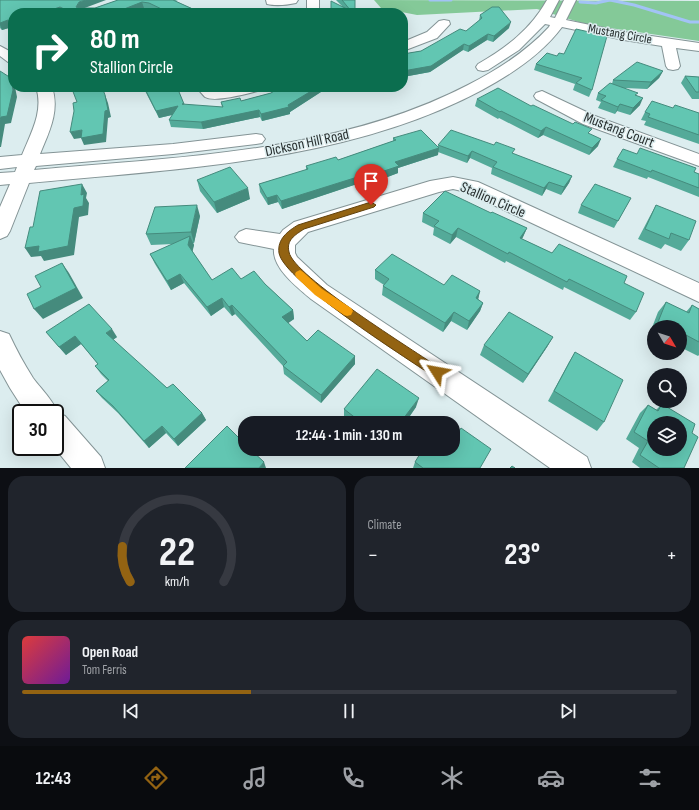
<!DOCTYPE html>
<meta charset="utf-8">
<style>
:root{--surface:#171b24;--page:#20242c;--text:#f1f3f6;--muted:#9ea1a6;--line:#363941;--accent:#936312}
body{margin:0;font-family:"Sofia Sans Condensed",sans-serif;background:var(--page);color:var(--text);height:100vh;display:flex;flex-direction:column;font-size:15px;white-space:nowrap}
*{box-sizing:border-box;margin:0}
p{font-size:13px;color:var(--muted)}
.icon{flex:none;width:22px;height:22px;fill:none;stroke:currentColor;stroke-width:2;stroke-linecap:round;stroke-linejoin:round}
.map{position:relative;height:468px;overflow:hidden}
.drawer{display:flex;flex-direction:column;gap:8px;padding:8px;background:#0d0f14;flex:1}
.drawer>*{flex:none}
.top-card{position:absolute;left:8px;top:8px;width:400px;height:84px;border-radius:16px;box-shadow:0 4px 16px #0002;background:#0b6e4f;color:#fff;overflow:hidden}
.needle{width:26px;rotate:129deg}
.buttons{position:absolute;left:647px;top:320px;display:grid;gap:8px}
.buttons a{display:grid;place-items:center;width:40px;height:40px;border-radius:50%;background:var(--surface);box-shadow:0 4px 16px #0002;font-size:20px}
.speed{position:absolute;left:12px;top:404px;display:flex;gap:8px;font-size:20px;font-weight:700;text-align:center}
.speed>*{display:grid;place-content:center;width:52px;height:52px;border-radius:50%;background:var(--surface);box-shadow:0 4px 16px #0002;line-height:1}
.speed .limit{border:2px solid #111;border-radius:6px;background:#fff;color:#111}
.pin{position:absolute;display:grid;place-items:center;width:34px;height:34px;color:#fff;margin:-41px -17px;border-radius:50% 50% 50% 0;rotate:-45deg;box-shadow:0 0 4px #0007}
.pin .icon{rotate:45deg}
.me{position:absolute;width:44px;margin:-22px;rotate:304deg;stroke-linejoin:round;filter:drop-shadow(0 0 3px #0008)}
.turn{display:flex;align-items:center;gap:14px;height:84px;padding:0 16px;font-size:18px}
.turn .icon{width:52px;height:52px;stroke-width:2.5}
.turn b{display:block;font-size:28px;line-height:34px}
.big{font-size:30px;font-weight:700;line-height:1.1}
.drawer .widget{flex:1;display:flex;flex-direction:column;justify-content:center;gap:6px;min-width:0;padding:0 14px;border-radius:16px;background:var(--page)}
.drawer .dial{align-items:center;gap:0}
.dial svg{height:104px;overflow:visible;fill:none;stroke:var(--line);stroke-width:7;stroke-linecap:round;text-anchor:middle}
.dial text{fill:var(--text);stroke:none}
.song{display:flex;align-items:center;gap:12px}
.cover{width:48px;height:48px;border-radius:6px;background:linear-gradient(135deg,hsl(0 70% 55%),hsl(280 70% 35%))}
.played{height:4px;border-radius:2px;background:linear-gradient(90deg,var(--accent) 35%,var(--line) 35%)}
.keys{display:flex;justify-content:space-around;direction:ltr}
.heat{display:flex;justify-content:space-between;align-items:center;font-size:22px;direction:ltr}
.drawer .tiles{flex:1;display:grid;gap:8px;grid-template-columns:1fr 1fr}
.widget:last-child{grid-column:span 2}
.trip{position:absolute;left:238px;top:416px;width:222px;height:40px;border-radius:16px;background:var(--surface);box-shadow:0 4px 16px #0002;font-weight:700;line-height:40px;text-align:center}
.tabs{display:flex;height:64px;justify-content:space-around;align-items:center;background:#090b0e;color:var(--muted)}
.tabs .icon{width:28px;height:28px}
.tabs .on{color:var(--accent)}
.tabs b{font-size:18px;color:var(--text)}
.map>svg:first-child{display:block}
</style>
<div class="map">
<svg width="699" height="468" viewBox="0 0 699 468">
<rect width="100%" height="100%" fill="#dcedef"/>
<!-- forest -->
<path fill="#84c998" d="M374 0 699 1V41L603 27 585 24 537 9 417 15 381 8Z"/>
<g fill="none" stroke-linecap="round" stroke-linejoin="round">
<!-- stream -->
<g stroke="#a2c3f5" stroke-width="3">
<path d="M430 0H451"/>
<path d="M580 2 596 3 610 0 634 5 690 22H699"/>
</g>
<defs>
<g id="minor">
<path d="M266 0H298L296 3C287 5 275 6 267 4Z"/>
<rect x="307" y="0" width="12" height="13"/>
<path d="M547 0H559L550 17 555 18 564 0H576L566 20 624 32 699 43V51L676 48 680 66 678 69 673 70 668 69 666 66 662 46 624 40 562 27C542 54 512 74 482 90 348 162 178 169 29 183L10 231 7 236 0 239V207L10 184 0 185V173L15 172 17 167 0 169V157L22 155C31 133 44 111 36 87H52C60 111 49 132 40 154L173 144 256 134 262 135 265 139 262 143 256 144 173 154 36 166 34 170C178 157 337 153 468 85 497 70 526 52 549 27L550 25 545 24 519 50 488 70 483 71 478 70 476 67 478 64C506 48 531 29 547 0Z"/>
<path d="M444 20 449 21 450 24 437 38 403 51V42L427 32 439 21Z"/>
<path d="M0 46 13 53V63L8 62 0 56Z"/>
<path d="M196 87H213L215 89 234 87H264L261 90C250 93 215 103 205 97 202 94 199 90 196 87Z"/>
<path d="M542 91 595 116 699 154V166L583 124 536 99 534 96 536 93Z"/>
<path d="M453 177 478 182 699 283V302L466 192 453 189 439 192 308 232 295 245V253L297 257 327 285 587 457 591 468H550L311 299C298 288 272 268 274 249L239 242 235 237 239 232 246 229 280 234 283 230 294 222 430 181Z"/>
<path d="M0 331 9 334C16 349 24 364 33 378 42 390 52 399 58 413L65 416 101 457 105 468H71L54 447H55V413H26L10 388 0 370Z"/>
</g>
</defs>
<!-- minor casing -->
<use href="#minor" stroke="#849496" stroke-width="2"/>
<!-- minor -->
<use href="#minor" fill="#fff" fill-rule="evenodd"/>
</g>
<!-- wall -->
<g fill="#54aa99">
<path d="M0 0 83 8H95L118 0H178L175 1 203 13H158L151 9 144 8 132 13H13V28L12 27 2 30 0 28Z"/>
<path d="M336 0H355V13H331L342 6Z"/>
<path d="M480 15 509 28 493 42 487 40 468 52 463 50 430 72 403 77V54L421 51 466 31 479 21Z"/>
<path d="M559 53 592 90 589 97 573 90 575 84 534 70 536 64 557 56Z"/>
<path d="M663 71 659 78 647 89 624 88 637 96 640 105 630 115 617 111 615 114 598 108 601 102 596 100 598 93 612 84 613 80Z"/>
<path d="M685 76 699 77V99H692L681 83Z"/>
<path d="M143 87H177L184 105 222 107 221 102 241 101 271 93 280 87H331L328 91 324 90 290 112V114L262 121 260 117 203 129 171 127 169 120 172 115 159 118Z"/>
<path d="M477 99 531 106 590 134 598 146 589 155 543 135 538 138 499 118 498 119 475 106Z"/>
<path d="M673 108 699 113V144L644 125 646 121 641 120 645 112Z"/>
<path d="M393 138 438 147V145L514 154 572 176 569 183 561 195 546 189 542 196 491 174 492 168 470 158 467 163 438 152V155L398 168V173L369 184 366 181 282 209 278 202 268 205 260 192 259 184 306 170V166L338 160 393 141Z"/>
<path d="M637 154 699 174V197L648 177 647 179 613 167 617 159Z"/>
<path d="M197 180 250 199 217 213 200 191Z"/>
<path d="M631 198 614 228 578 213 581 205Z"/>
<path d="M656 205 689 240 681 251 665 244 661 249 638 239 650 216Z"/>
<path d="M423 213H491L527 228 522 239 552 253 624 283 636 312 630 320 564 287 563 290 506 261 505 263 456 237 450 244 433 235 434 228 422 222Z"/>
<path d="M200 216 194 243H193L194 245 192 251 212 280 241 279 265 284 293 310 294 319 288 323 307 341 355 364 321 403 284 374 283 366 235 314 232 316 224 307 211 316 184 283 171 290 155 264 150 254 173 244 151 245 146 234Z"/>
<path d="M375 270 444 285 480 291 478 299 483 303 480 311 467 330 451 321 443 332 382 295 383 286 384 285 375 279Z"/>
<path d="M666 302 686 312 692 305 699 309V355L698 356 680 347V327H654V341L648 338 658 312Z"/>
<path d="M46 332 117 337 113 340 167 388 202 413 206 420 178 446 166 433 149 448 118 413 102 398 96 391 108 381 101 374 95 366 98 364 81 344 66 355Z"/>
<path d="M553 337 547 347 523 383 480 355 484 345Z"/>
<path d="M575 352 604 422 597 431 548 401 569 362Z"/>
<path d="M662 404 692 433 684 468H640L632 462 639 448 626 439 640 413 648 405 656 410Z"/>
<path d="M416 407 405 423H351L344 418V409Z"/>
<path d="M415 462 480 468H413Z"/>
</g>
<!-- shaded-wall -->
<g fill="#458b7d">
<path d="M86 0H106L82 9 78 13 76 7 79 2Z"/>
<path d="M142 2 144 8 132 13H114Z"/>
<path d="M60 7 62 13H42Z"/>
<path d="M8 20 12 27 2 30 0 25V23Z"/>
<path d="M511 22 509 28 493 42 494 36Z"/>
<path d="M488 34 487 40 468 52 469 46Z"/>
<path d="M464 44 463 50 430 72 403 77V71Z"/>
<path d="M663 71 659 78 647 89 651 82Z"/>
<path d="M11 78 13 82V87H15L17 97 11 123 5 124 1 147H0V120Z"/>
<path d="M318 87H324V90L290 112V114L262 121 261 114 288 105Z"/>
<path d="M327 87H331L328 91Z"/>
<path d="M105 95 108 103 111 117 108 118 106 142 84 145 81 138 74 139 70 132 82 130Z"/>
<path d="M643 98 640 105 630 115 633 108Z"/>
<path d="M620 104 617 111 615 114 618 107Z"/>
<path d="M178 106 180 113 159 118 156 111Z"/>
<path d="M259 110 260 117 203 129 201 122Z"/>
<path d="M546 127 543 135 538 138 541 131Z"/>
<path d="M601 139 598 146 589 155 592 148Z"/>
<path d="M439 148 438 155 398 168V173L369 184V176L395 162Z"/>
<path d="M472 151 470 158 467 163 468 156Z"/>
<path d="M367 174 366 181 282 209 281 201Z"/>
<path d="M572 176 569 183 561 195 564 187Z"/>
<path d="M549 182 546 189 542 196 544 188Z"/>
<path d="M82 184 87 193 86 198 89 203 88 215 79 217 74 255 44 261 41 256 31 257 25 248 74 208 81 195Z"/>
<path d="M248 188 250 199 217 213 214 202Z"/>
<path d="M277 195 278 202 268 205 267 198Z"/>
<path d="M197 205 200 216 194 243 191 232Z"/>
<path d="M458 228 456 237 450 244 452 235Z"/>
<path d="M527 228 523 237 517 247 520 238Z"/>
<path d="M190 236 194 245 192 254 188 245Z"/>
<path d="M62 263 69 273 83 298 43 319 34 309Z"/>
<path d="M180 274 184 283 171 290 167 281Z"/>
<path d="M480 291 478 300 476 298Z"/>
<path d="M222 298 224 307 211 316 207 307Z"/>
<path d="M483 303 480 311 467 330 469 321Z"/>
<path d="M232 305 235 314 232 316 229 307Z"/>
<path d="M293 310 294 319 284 326 282 317Z"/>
<path d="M454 312 451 321 443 332 445 323Z"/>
<path d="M112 329 117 337 111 341 106 333Z"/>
<path d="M75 336 81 344 66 355 59 347Z"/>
<path d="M553 337 547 347 523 383 528 374Z"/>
<path d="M355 356V364L321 403V395Z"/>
<path d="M419 398 416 407 405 423H400Z"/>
<path d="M202 413 206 420 178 446 174 439Z"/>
<path d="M162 426 166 433 149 448 144 441Z"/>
<path d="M264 462 266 468H259Z"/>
</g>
<!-- building -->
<g fill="#62c6b2" stroke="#458b7d" fill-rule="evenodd">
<path d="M0 0H86L79 2 76 7 78 8H95L118 0H173L197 11 199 10 203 13H170L149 3 142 2 114 13H72L60 7 42 13H13V23L8 20 0 23Z"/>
<path d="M342 0H355V13H331V1L351 11Z"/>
<path d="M492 7H499L511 22 494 36 488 34 469 46 464 44 431 66 403 71V54L421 51 460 29 466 31 482 18 480 15Z"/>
<path d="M576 29 607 36 592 90 576 83 582 78 536 64 547 53 557 56 559 53 564 54Z"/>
<path d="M637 62 663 71 651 82 613 80Z"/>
<path d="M0 71 11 78 13 90 7 116 1 117 0 120Z"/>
<path d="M685 76 699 77V92H696Z"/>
<path d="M610 83 638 93 635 95 643 98 633 108 620 104 618 107 601 100 606 96 598 93Z"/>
<path d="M78 87H102L105 95 108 110 105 111 103 134 81 138 82 130 70 132 74 111 73 103 77 102 72 89 78 88Z"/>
<path d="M144 87H177L184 104H182L223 107 221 102 240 98 241 101 271 93 280 87H318L288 105 289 107 261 114 259 110 201 122 169 120 178 106 156 111Z"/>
<path d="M498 88 531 106 533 105 573 124 575 122 592 129 588 133 601 139 592 148 546 127 541 131 501 111 500 112 477 99Z"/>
<path d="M652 101 673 108 675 105 699 113V135L648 117 650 114 645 112Z"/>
<path d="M421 130 439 148 395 162 399 166 369 176 367 174 281 201 277 195 267 198 259 184 308 169 306 166 336 157 338 160 396 140 393 138Z"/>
<path d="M451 130 494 145 496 142 515 149 512 153 572 176 564 187 549 182 544 188 493 167 497 162 472 151 468 156 438 145Z"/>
<path d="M640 148 696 168 694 172 699 174V188L652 170 651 172 617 159 623 149 637 154Z"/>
<path d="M230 167 248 188 214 202 197 180Z"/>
<path d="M82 184 81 195 84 194 83 206 74 208 68 246 38 252 39 246 25 248 30 227H33L40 191Z"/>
<path d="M595 184 631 198 618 221 581 205Z"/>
<path d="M445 191 491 213 492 212 527 228 520 238 552 253 559 244 627 276 624 283 644 293 636 312 569 279 567 282 509 252 508 254 458 228 452 235 434 226 439 221 423 213Z"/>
<path d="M197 205 191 232 146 234 155 207Z"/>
<path d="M656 205 696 221 689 240 671 233 669 239 645 229Z"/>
<path d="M190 236 188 245 212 280 232 268 241 279 254 271 265 284 293 310 282 317 307 341 318 330 355 356 321 395 283 366 287 362 232 305 229 307 222 298 207 307 180 274 167 281 150 254Z"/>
<path d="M392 254 444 285 452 275 480 291 476 298 483 303 469 321 454 312 445 323 383 286 389 279 375 270Z"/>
<path d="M62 263 76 288 34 309 27 294 41 287 35 276Z"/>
<path d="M666 302 689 313 692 305 699 309V342L686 335 683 342 680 340V327H656Z"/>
<path d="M89 304 112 329 106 333 167 388 173 384 202 413 174 439 162 426 144 441 113 406 96 391 109 380 95 366 98 364 75 336 59 347 46 332Z"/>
<path d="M509 312 553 337 528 374 484 345Z"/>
<path d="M575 352 623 380 604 422 554 391Z"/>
<path d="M377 369 419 398 400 423H362L344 409Z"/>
<path d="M662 404 695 424 692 433 698 437 684 468H659L640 455 648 441 634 432 648 405 658 411ZM654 423H680V449H654Z"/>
<path d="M227 426 245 444V449H250L264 462 259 468H185Z"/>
<path d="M461 428 491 449 480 468H423L415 462 423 449H453V441Z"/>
<path d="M512 466 515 468H510Z"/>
</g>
<!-- route -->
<path fill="#936312" stroke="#60400c" d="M371 202 376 205 374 207 304 229C295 235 286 240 289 252 293 276 415 351 441 369L443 372 441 376 437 378 433 376C405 357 284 281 279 253 277 239 288 231 298 225Z"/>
<!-- slow -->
<path fill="#f59e0b" d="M300 270 303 272 322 289 351 308 353 311 351 315 347 316 344 315 315 295 296 277 295 274 296 272Z"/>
<g text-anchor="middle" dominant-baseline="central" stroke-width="3" stroke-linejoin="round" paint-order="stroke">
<!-- far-street labels -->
<g font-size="13" fill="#282f2f" stroke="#dcedef">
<text transform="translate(620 34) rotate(10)">Mustang Circle</text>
</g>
<!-- street labels -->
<g font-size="15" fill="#282f2f" stroke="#dcedef">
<text transform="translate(619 130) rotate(21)">Mustang Court</text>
<text transform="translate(307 143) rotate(-12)">Dickson Hill Road</text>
<text transform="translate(493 200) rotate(23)">Stallion Circle</text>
</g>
</g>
</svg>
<div class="buttons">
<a><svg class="needle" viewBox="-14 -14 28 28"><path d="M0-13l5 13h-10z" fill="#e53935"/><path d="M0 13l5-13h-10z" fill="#9ea1a6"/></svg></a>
<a><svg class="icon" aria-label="search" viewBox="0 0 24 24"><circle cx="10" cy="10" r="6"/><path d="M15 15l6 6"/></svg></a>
<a><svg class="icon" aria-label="layers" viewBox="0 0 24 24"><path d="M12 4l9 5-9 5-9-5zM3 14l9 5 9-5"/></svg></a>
</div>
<div class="speed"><div class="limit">30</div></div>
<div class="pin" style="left:371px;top:205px;background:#d93025"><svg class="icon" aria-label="arrive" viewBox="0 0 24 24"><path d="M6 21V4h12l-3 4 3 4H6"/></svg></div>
<svg class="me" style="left:437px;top:372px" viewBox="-20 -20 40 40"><path d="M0-17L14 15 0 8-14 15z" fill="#936312" stroke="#fff" stroke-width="4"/></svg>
<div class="trip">12:44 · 1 min · 130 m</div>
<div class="top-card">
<div class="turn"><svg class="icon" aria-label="right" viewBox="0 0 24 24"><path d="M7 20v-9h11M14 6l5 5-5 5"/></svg><div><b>80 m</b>Stallion Circle</div></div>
</div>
</div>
<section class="drawer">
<div class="tiles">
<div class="widget dial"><svg viewBox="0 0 100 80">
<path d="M14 69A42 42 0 1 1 86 69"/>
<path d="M14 69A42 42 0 0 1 8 42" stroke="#936312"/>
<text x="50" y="56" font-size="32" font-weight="700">22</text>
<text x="50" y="72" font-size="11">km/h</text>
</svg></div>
<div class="widget"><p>Climate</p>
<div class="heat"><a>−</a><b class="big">23°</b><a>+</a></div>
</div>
<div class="widget">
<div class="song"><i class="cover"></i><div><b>Open Road</b><p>Tom Ferris</p></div></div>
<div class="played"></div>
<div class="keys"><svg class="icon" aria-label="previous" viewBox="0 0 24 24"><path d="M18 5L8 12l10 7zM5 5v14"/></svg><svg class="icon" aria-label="pause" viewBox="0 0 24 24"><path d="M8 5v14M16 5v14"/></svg><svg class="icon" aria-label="next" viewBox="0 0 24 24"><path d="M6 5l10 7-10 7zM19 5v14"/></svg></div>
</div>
</div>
</section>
<nav class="tabs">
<b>12:43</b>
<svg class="icon on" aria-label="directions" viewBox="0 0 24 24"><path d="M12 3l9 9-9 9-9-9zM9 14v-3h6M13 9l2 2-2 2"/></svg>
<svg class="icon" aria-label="music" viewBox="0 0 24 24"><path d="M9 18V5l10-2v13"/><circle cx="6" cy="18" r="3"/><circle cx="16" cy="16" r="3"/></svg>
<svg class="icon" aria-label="phone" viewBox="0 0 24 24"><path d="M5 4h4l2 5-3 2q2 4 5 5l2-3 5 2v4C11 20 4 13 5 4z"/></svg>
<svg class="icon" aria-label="climate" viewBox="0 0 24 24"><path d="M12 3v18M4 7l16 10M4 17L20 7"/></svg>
<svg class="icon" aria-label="car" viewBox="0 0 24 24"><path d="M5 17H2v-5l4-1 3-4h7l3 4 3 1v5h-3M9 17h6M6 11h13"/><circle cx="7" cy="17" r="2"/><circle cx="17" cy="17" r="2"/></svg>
<svg class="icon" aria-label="filters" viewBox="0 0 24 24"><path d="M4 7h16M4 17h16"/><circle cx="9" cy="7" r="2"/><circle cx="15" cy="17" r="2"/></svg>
</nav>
